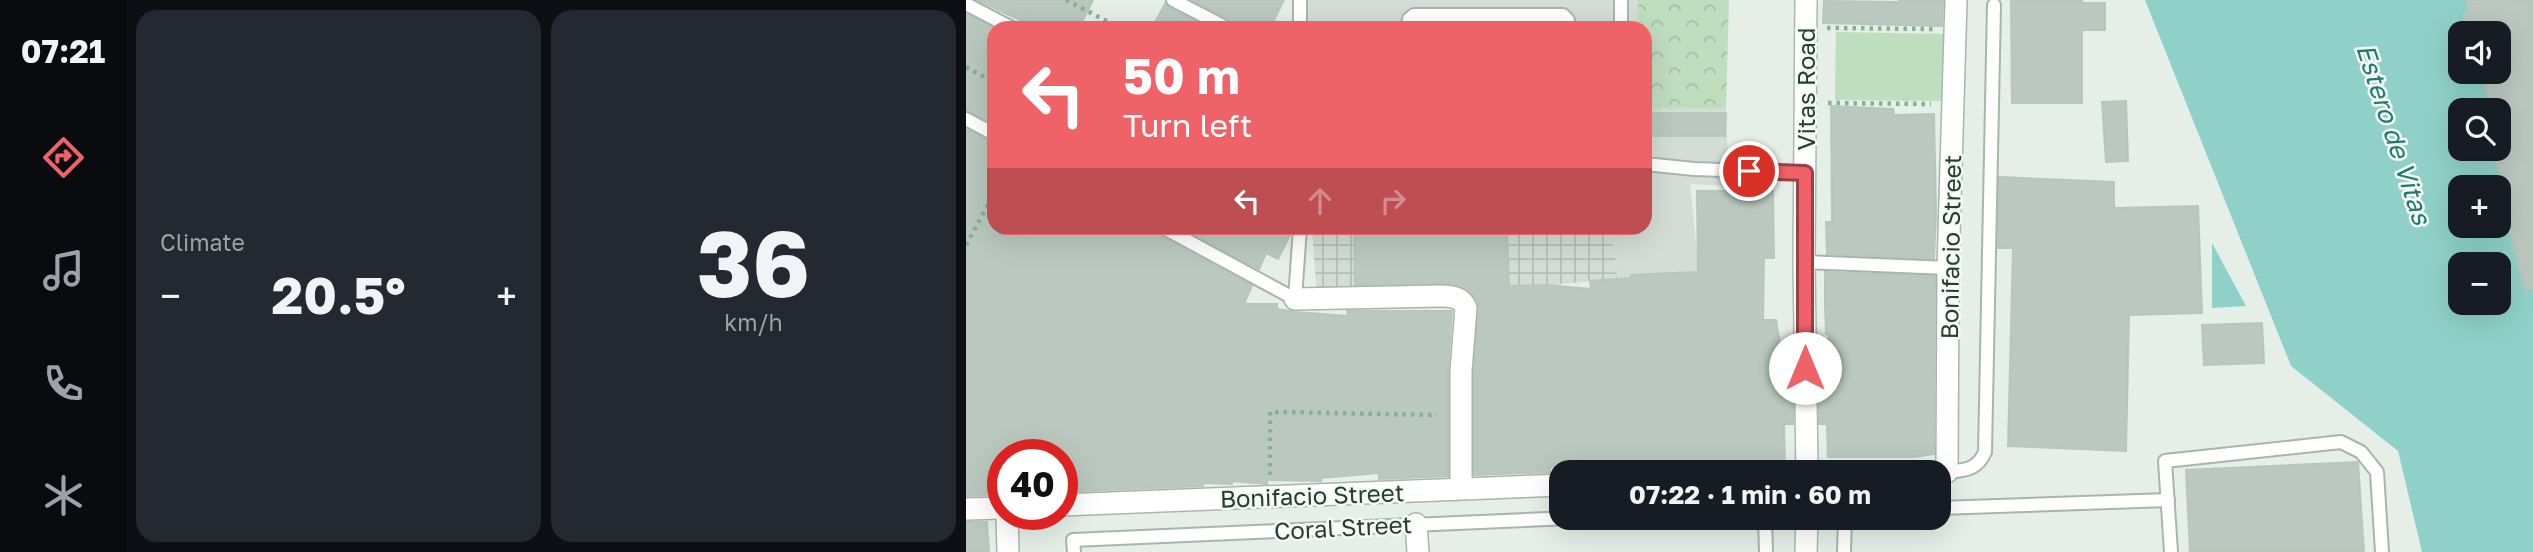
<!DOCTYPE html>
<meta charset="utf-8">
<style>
:root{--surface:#171b24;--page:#242831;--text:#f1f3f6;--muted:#9ea1a6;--accent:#ef6268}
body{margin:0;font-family:"Golos Text",sans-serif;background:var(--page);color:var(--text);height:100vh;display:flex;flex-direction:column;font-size:26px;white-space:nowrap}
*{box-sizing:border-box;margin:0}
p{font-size:23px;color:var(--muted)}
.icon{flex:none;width:38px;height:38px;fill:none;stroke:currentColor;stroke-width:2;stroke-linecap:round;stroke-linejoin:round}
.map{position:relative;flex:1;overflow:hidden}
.panel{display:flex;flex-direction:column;gap:10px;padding:10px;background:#0d0f14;width:840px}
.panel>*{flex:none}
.hud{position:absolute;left:21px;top:21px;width:665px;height:214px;border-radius:21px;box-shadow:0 7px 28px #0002;background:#ef6268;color:#fff;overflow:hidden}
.tools{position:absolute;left:1482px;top:21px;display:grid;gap:14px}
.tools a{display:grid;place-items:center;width:63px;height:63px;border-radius:14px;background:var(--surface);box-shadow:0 7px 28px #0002;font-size:35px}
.speed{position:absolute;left:21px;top:439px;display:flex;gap:14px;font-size:35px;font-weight:700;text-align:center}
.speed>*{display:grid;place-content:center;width:91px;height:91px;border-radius:50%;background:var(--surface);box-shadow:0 7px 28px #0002;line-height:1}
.speed .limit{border:10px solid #d22;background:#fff;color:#111}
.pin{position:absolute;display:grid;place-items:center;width:60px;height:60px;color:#fff;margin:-30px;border:4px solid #fff;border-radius:50%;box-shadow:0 2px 7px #0007}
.me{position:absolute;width:77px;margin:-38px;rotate:0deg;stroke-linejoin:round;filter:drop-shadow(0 0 5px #0008)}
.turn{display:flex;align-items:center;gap:24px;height:147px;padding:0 21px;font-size:32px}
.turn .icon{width:91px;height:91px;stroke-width:2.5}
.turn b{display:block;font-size:49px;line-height:60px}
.lanes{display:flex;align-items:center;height:66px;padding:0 21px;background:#0003;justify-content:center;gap:35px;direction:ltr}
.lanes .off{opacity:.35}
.big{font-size:52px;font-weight:700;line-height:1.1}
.panel .tile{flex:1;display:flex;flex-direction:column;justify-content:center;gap:10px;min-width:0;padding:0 24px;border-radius:21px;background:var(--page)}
.panel .dial{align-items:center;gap:0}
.dial b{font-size:91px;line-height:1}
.heat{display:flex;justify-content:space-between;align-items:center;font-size:38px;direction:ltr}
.panel .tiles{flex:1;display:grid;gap:10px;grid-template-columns:repeat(2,1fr)}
.trip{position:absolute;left:583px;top:460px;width:402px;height:70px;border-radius:21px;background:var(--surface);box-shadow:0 7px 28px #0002;font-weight:700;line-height:70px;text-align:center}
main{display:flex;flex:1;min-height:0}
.dock{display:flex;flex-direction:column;width:126px;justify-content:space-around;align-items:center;background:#090b0e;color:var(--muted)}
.dock .icon{width:49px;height:49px}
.dock .selected{color:var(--accent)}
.dock b{font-size:32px;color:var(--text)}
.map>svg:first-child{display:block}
</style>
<main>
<nav class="dock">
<b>07:21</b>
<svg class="icon selected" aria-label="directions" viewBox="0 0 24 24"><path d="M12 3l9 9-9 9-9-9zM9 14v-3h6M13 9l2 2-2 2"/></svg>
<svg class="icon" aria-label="music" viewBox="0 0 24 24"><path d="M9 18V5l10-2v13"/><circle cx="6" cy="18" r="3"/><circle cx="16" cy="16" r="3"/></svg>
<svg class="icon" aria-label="phone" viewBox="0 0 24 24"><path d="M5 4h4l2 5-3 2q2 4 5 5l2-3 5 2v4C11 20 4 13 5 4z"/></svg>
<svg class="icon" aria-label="climate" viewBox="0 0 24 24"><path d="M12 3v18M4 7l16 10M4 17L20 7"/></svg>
</nav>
<section class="panel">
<div class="tiles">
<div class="tile"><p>Climate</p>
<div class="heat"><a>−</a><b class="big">20.5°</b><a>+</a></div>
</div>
<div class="tile dial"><b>36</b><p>km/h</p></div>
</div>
</section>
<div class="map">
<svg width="1567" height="552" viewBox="0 0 1567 552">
<defs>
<pattern id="industrial-grid" width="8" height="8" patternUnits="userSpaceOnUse" patternTransform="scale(1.75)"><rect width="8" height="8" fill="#d3ddd5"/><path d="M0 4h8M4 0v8" fill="none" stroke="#b5bfb7"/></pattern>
<pattern id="park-crowns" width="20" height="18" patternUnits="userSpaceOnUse" patternTransform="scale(1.75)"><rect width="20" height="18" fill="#bfdebe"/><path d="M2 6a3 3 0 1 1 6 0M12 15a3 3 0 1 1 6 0" fill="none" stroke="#a4c0a4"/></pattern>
</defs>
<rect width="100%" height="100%" fill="#e5eee7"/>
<!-- built -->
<g fill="#d3ddd5">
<path d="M339 0H672L670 28H339Z"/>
<path d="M760 108 763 186 724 184 733 271 651 279 646 228H679V109Z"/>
</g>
<!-- industrial -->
<path fill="url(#industrial-grid)" d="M346 228H646L651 279 526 290 351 299Z"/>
<!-- park -->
<path fill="url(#park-crowns)" d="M672 0H763L760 108 679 109V28H670Z"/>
<!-- garden -->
<path fill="#bfdebe" d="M870 32 982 34V101L869 100Z"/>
<!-- water -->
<g fill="#8fd1c8" fill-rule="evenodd">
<path d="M1179 0H1510L1526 33H1494V72H1533L1567 257V552H1456L1432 451 1325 366ZM1494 110H1533V149H1494ZM1494 187H1533V226H1494ZM1494 264H1533V303H1494Z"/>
<path d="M1246 243 1280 306 1246 308Z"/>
</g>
<!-- building -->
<g fill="#bac8bf" stroke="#b7c7bc" stroke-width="2">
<path d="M11 0H127L113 28H71Z"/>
<path d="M226 0H318L304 28H270L265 20Z"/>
<path d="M933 0H977L976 26 857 23 858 1 933 2Z"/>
<path d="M1045 0H1116V3H1139V30H1116V103H1046Z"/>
<path d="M1500 0H1567V289L1559 290 1538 211 1542 210 1529 156 1533 155V110H1526L1516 72H1533V33H1502L1497 13 1503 12Z"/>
<path d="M199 4 203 8 242 28H186Z"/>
<path d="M0 14 28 28V124L0 110Z"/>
<path d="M1160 101 1162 161 1140 162 1136 102Z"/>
<path d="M865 106 927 109 928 115 968 114 970 214 968 259 861 254 860 222H866Z"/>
<path d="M683 113H760L759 136H683Z"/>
<path d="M0 129 28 143V228H189L194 236 286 286 278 304H311V309L329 312 382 316 381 311H486L482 371V476L413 479V473L355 478V481L301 480V484L266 481V484L237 483V486L114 491 96 490V455H37V494L22 492V495L0 496Z"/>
<path d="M1033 177 1148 182V208L1232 206 1236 313 1163 315 1160 451 1042 446 1047 248H1032Z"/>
<path d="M731 191H807L808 258H798L797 320H810L820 380H827V424H818L819 467 714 470V463L674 464 583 468 585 472 508 475V372L512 302 501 289 484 283 389 285 388 228H541L543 286 582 285 625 289 624 281 666 278 665 275 732 272Z"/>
<path d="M215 228H309L324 235 312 259 300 253 293 269Z"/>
<path d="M859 272 969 276 968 454 948 457H862L861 424H853V381H860L863 334H860L859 305Z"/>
<path d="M1296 323 1298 363 1238 365 1236 325Z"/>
<path d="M1392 462 1398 552H1224L1220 470Z"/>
<path d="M0 522H21L23 552H0Z"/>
</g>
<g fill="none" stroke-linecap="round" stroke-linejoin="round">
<defs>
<g id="lane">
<path d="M207 0 261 28"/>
<path d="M655 0V28"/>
<path d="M0 4 46 28"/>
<path d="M334 28V0"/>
<path d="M442 28 443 19 448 15H597L602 20V28"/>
<path d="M0 119 28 134"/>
<path d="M679 164 728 169 839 173"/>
<path d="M198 228 329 299 334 228"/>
<path d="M838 262 982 268"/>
<path d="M981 472C999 470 1011 470 1019 452L1028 5"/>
<path d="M973 508 1202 500"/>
<path d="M799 518 800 552"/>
<path d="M108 552 107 540 604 518"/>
<path d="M878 552 879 518"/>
<path d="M1205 552 1199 461 1375 442 1395 452 1411 472 1416 552"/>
</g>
<g id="street">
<path d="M329 299 474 296C485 296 496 297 500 308L495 371V488"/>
<path d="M959 472H981L982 268 990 0"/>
<path d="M96 505 595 485"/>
<path d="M0 509 37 508"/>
<path d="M41 514 42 552"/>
<path d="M450 524 452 552"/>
</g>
<g id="secondary">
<path d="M840 0 838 262 841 472"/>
<path d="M840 552 841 518"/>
</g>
</defs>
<!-- lane casing -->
<use href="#lane" stroke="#a7b6ac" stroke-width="16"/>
<!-- street casing -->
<use href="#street" stroke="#a7b6ac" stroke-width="24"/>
<!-- secondary casing -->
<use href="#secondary" stroke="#a6bcae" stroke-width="24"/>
<!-- path -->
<g stroke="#86b097" stroke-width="4.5" stroke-dasharray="3.5 5" stroke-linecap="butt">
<path d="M100 0 154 28"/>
<path d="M861 28 968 29"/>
<path d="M0 67 28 82"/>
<path d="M862 103 965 104"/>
<path d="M0 245 24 201"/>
<path d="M304 475V412L471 415"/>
</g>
<!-- lane -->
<use href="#lane" stroke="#fff" stroke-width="12"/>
<!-- street -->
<use href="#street" stroke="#fff" stroke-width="21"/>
<!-- secondary -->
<use href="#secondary" stroke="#fff" stroke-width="21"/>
</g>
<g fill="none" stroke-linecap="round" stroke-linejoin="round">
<defs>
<path id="route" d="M783 171 839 173V368"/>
</defs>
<!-- route casing -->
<use href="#route" stroke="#9b4044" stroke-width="18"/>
<!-- route -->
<use href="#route" stroke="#ef6268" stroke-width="12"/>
</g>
<g text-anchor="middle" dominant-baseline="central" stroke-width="5" stroke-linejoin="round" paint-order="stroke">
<!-- street labels -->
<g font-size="24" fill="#243f30" stroke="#f5faf6">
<text transform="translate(839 89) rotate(-90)">Vitas Road</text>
<text transform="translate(984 247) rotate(-89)">Bonifacio Street</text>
<text transform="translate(346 495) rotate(-2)">Bonifacio Street</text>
<text transform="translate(377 527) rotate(-3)">Coral Street</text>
</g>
<!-- water labels -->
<g font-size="26" font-style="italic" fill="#1f7a6f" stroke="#f5faf6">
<text transform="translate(1428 134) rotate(72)">Estero de Vitas</text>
</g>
</g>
</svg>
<div class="tools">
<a><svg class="icon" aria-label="sound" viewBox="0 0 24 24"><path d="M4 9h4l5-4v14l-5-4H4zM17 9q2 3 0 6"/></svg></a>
<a><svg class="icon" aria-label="search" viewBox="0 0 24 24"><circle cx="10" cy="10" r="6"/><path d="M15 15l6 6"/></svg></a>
<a>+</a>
<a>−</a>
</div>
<div class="speed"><div class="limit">40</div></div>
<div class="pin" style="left:783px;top:171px;background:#d93025"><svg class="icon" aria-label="arrive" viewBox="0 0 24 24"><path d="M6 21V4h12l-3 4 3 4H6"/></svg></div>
<svg class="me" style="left:839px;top:368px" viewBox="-20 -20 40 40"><circle r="19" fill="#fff"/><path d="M0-13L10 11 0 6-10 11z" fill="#ef6268"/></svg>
<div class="trip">07:22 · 1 min · 60 m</div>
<div class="hud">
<div class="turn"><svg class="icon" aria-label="left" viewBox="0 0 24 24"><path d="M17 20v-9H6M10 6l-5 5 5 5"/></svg><div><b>50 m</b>Turn left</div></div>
<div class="lanes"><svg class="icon" aria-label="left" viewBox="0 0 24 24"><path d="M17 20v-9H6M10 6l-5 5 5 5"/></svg><svg class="icon off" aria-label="ahead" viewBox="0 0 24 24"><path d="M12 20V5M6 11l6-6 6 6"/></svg><svg class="icon off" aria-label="right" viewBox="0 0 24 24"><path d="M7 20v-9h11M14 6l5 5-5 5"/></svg></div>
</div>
</div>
</main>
